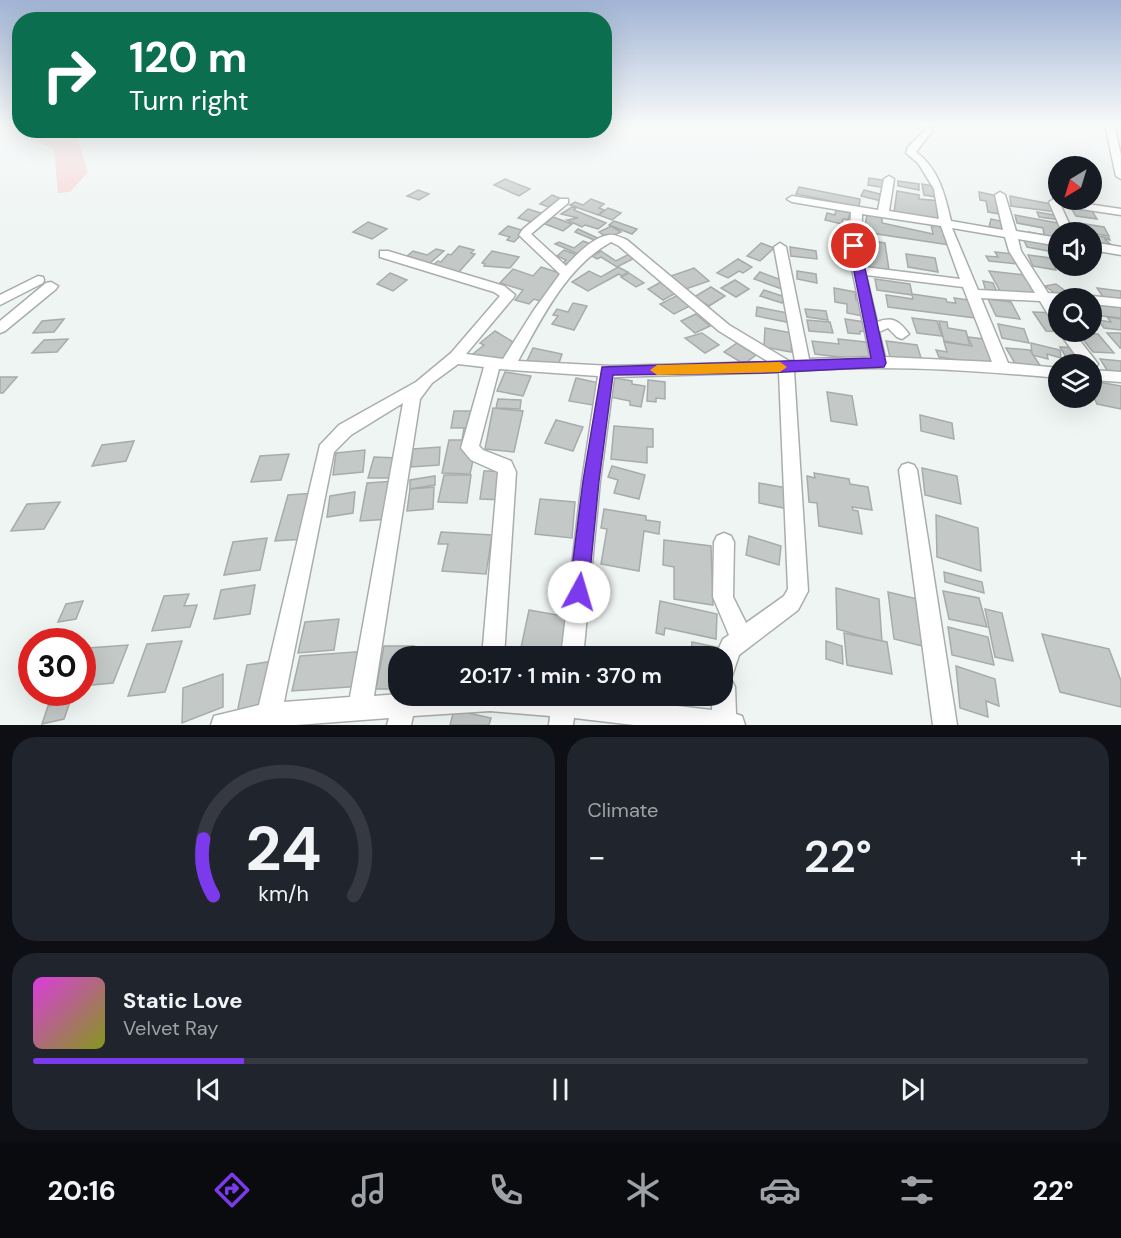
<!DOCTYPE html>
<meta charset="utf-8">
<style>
:root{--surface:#171b24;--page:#20242c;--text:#f1f3f6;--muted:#9ea1a6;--line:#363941;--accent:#7c3aed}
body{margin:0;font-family:"DM Sans",sans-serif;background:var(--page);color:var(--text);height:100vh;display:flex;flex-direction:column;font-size:22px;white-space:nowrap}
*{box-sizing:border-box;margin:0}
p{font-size:20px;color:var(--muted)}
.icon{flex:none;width:33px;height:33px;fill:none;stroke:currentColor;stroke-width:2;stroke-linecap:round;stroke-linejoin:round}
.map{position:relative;height:725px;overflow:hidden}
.panel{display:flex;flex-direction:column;gap:12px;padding:12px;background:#0d0f14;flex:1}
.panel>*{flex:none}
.hud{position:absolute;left:12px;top:12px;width:600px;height:126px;border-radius:24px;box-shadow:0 6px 24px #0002;background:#0b6e4f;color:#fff;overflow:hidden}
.needle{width:39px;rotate:218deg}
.tools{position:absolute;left:1048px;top:156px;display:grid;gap:12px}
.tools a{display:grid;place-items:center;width:54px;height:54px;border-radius:50%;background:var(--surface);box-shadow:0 6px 24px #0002;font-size:30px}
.speed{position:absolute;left:18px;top:628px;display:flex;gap:12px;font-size:30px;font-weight:700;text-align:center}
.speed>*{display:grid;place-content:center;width:78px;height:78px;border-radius:50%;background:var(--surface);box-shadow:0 6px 24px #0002;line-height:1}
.speed .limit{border:9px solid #d22;background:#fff;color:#111}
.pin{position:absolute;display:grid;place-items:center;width:51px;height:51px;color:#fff;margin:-26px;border:3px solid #fff;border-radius:50%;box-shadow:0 2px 6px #0007}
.me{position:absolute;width:66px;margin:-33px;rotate:6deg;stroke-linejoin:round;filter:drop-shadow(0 0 4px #0008)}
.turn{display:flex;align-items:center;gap:21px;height:126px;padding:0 18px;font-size:27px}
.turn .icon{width:78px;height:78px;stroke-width:2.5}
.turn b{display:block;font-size:42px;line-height:51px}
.big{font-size:45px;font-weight:600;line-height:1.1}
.panel .widget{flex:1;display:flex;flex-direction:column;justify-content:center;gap:9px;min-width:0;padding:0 21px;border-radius:24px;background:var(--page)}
.panel .dial{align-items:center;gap:0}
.dial svg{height:156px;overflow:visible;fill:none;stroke:var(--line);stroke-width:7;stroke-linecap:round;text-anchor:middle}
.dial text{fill:var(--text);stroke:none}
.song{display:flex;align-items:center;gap:18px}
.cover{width:72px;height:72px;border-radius:9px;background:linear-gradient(135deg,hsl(300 70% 55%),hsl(70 70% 35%))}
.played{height:6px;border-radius:3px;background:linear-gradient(90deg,var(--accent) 20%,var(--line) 20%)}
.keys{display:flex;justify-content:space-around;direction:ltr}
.heat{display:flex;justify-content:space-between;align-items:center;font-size:33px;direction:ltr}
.panel .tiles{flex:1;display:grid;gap:12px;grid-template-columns:1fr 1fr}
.widget:last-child{grid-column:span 2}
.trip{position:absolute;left:388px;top:646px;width:345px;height:60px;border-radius:24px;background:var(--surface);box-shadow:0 6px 24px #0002;font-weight:600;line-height:60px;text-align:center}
.menu{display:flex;height:96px;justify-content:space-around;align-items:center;background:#090b0e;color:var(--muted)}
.menu .icon{width:42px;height:42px}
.menu .selected{color:var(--accent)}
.menu b{font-size:27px;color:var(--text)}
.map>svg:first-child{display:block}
</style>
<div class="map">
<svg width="1121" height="725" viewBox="0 0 1121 725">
<rect width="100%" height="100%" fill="#eff5f3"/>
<!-- green -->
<path fill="#f7d5d6" d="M0 125H19L20 130 52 131 77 137 88 172 70 192 58 193 54 149 16 131 0 128Z"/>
<!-- building -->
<g fill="#c4c9c7" stroke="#a7acaa" stroke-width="1.5">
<path d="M869 178 888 181 887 188 868 185Z"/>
<path d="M505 179 530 189 519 196 494 185Z"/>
<path d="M898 181 919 184V190L898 186Z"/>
<path d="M922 184 939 187 942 198 924 195Z"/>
<path d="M799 187 860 199 859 207 796 194Z"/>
<path d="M418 190 429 194 419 200 407 196Z"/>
<path d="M864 190 888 196 885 202 861 196Z"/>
<path d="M897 191 919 195V199L942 201V222L894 213Z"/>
<path d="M979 192 1002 197 1006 215 988 212 986 201 980 200Z"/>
<path d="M552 195 567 201 555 209 540 204Z"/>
<path d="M1010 196 1056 205 1058 212 1011 206Z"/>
<path d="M591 199 604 204 599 208 604 210 598 215 570 205 575 202 583 205Z"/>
<path d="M572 207 576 208 574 210 606 223 598 229 585 225 582 227 567 220 578 218 561 214Z"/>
<path d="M608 208 621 213 612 220 599 215Z"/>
<path d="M1071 208 1092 211 1097 219 1076 216Z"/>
<path d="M528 209 544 214 534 223 518 218Z"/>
<path d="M836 210 850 213 848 220 843 219 842 224 825 220 827 213 835 215Z"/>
<path d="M1037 212 1060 216 1062 220 1039 217Z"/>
<path d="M867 214 882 217V223L933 234 931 224 944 226 950 245 864 232Z"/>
<path d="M1015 215 1063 224 1065 232H1059V241L1030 235 1029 232 1044 235 1043 228 1017 223Z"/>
<path d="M553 217 572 224 563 231 545 224Z"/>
<path d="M991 219 1009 223 1008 232 989 227Z"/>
<path d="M614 221 637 229 632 234 609 225Z"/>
<path d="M368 222 387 229 372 239 353 232Z"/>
<path d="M1079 223 1104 227 1109 236 1083 232Z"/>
<path d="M508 226 525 231 514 242 507 240 510 237 499 234Z"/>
<path d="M611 226 621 232 608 238 599 232Z"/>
<path d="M578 229 604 241 597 246 590 243 594 240 575 232Z"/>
<path d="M1092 235 1109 238 1110 240 1104 239 1112 245 1104 243 1106 249 1092 246Z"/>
<path d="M838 237 854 240 855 248 838 246Z"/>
<path d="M866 240 885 243 889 270 868 267Z"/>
<path d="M1024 240 1059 246V257L1050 256 1048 251 1027 247Z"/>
<path d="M583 241 596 246 583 256 555 244 559 242 574 248Z"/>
<path d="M761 243 774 248 760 261 747 256Z"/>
<path d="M459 246 474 250 471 253 475 254 457 274 433 265 438 261 441 262 448 254 451 255Z"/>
<path d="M790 247 816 251 817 259 791 256Z"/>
<path d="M436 249 444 251 430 263 407 256 413 251 427 255Z"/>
<path d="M564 250 585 258 573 267 563 263 566 260 557 256Z"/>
<path d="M492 251 519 257 510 268 484 266 485 264 482 263Z"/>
<path d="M601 251 616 261 635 251 641 255 617 267 601 257 597 259 592 256Z"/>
<path d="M995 252 1013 254 1019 264 989 261 986 256 998 257Z"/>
<path d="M906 254 935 258 938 272 908 267Z"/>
<path d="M1028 255 1051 258 1056 270 1033 266Z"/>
<path d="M738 259 752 267 743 273 739 271 728 278 717 273Z"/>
<path d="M541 267 566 275 543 302 534 299 529 304 515 300 523 290 500 283 513 269 533 276Z"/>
<path d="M618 267 628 272 622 276 619 274 588 291 572 282 589 271 601 277Z"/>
<path d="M694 268 709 281 683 290 668 277Z"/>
<path d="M797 271 816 274 817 283 797 279Z"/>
<path d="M989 271 1026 275 1038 295 1000 291Z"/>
<path d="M760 272 787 282 782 289 754 279Z"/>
<path d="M390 273 407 280 393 291 377 284Z"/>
<path d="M629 273 644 283 636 287 621 277Z"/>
<path d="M875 279 910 284 912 294 946 299 947 302 956 303 954 298 975 301 984 319 888 307 886 295 913 299 912 295 877 290Z"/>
<path d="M735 280 749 289 736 297 721 288Z"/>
<path d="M663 281 678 292 663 300 648 289Z"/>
<path d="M983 281 993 283 997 292 986 291Z"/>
<path d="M1056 284 1068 293 1056 294 1045 286Z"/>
<path d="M711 287 725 296 709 306 694 297Z"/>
<path d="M834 288 855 292 856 300 866 302 868 317 847 313V304L835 302Z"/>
<path d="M1097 288 1121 291V300L1103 297Z"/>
<path d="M764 290 785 297 782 303 760 296Z"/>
<path d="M678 295 692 305 674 314 660 304Z"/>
<path d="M988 299 1011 302 1020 319 996 316Z"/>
<path d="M573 303 587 306 574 330 552 324 558 316 553 315 557 309 568 312Z"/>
<path d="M1092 305 1121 307V318L1092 315Z"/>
<path d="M757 307 793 314 792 323 756 316Z"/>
<path d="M805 309 826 311 828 320 807 317Z"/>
<path d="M1033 312 1055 313 1059 318V332H1069L1046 331Z"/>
<path d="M696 314 710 326 695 333 681 321Z"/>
<path d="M1107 317 1121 319V330L1104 328 1098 320 1111 322Z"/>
<path d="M912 318 937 321 942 336 917 333Z"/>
<path d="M64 319 54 332 33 333 42 321Z"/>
<path d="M845 319 872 323 874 333 860 331V334L848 333Z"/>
<path d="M807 320 830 322 833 333 809 331Z"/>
<path d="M939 321 947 322 948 328 966 331 970 346 944 341Z"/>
<path d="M998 324 1024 329 1029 343 1002 338Z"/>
<path d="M765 328 797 334 792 339 791 352 764 347Z"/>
<path d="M495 331 520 346 495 367 473 354 484 345 480 343Z"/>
<path d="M702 333 719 345 705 353 685 338Z"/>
<path d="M1078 333 1098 334 1114 353 1093 352Z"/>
<path d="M1107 333H1121V348H1120Z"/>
<path d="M968 337 992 340 1003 367 939 357 936 350 947 352 944 342 972 346Z"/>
<path d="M68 339 57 352 32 353 44 340Z"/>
<path d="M838 339 875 343 880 362 815 354 812 341 839 344Z"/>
<path d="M886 341 917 345 922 361 890 357Z"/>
<path d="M737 343 756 355 744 364 724 352Z"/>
<path d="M1031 343 1060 350 1061 358 1047 354 1048 359 1032 355Z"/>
<path d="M1060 347 1081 348 1101 373H1092V364H1070Z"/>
<path d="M533 348 562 354 557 369 526 363Z"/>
<path d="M1006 348 1030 350 1041 367 1016 365Z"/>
<path d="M1100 359 1121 361V372L1107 370Z"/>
<path d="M505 372 531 376 523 396 497 391Z"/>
<path d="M0 377H17L3 393H0Z"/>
<path d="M576 378 599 383 593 405 569 401Z"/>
<path d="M615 378 632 381V384L645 386 641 407 630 405V401L610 397Z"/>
<path d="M648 380 665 382V399L656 398V402L647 401Z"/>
<path d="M1092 381 1121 386V409L1097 404 1092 393Z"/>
<path d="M827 392 852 396 857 425 831 421Z"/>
<path d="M498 399 521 400 520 409 496 408Z"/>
<path d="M493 408 523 411 514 452 485 449Z"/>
<path d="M454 411H479L477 428H451Z"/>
<path d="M920 415 952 423 954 439 921 431Z"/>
<path d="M556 420 583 427 573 451 545 443Z"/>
<path d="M614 426 653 429V447H647V463L611 459Z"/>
<path d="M464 428 480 429 470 474 442 473 449 440H462Z"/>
<path d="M134 441 126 461 92 466 102 445Z"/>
<path d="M440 447 439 465 411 467 413 449Z"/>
<path d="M365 450 363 472 333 475 336 453Z"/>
<path d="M289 454 281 480 251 482 260 456Z"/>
<path d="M374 457 398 458 393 478H368Z"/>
<path d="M612 466 645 475 639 499 614 493 618 480 608 477Z"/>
<path d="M922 468 957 476 961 504 925 495Z"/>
<path d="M484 471H508L505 500 480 499Z"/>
<path d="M814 473 849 479 850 484 868 487 872 510 852 507 853 510 858 511 862 534 819 526 817 503 809 502 807 476 815 478Z"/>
<path d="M444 475H471L467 503 438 502Z"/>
<path d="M435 476V485L410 489V480Z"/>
<path d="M396 481 391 519 360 521 367 483Z"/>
<path d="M759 483 792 489 793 510 759 503Z"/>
<path d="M434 487 433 509 407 511 410 489Z"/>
<path d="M355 492 353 513 327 517 330 496Z"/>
<path d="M316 493 305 539 275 541 288 495Z"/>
<path d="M540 499 575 502 572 538 535 534Z"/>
<path d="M60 502 44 529 11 531 27 504Z"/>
<path d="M604 509 646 516V520L660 522 659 534 644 531 639 571 601 564 607 529 601 528Z"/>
<path d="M936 515 978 528 981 571 937 557Z"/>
<path d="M441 532 492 535 486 574 442 571 448 544H438Z"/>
<path d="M749 536 781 546 779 565 746 555Z"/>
<path d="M267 538 260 570 224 575 233 542Z"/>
<path d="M664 540 711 546 713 605 674 599V567L663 565Z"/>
<path d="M944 572 982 582 984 593 945 582Z"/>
<path d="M255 585 250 614 214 619 221 590Z"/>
<path d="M836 588 879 599 882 642 837 629Z"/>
<path d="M943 591 979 598 987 627 949 619Z"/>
<path d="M888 592 930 602 938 650 894 639Z"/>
<path d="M189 594 184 606 197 605 190 627 152 631 164 596Z"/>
<path d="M83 601 76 619 58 622 66 604Z"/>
<path d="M660 601 717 614 716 639 665 628 664 635 656 633Z"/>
<path d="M985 609 1002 613 1013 661 995 657Z"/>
<path d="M529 610 569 617 562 657H519Z"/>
<path d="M339 619 334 650 298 653 305 622Z"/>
<path d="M948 627 988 637 994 665 952 655Z"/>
<path d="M844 633 887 642 892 674 847 665Z"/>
<path d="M1042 634 1109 649 1121 681V707L1060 692Z"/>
<path d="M182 641 165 692 128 696 147 644Z"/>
<path d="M826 641 842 646 843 664 826 659Z"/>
<path d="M692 642 721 648V657H691Z"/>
<path d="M128 645 113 683 82 686V660L88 648Z"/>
<path d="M384 646H414L413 657H399V689H376Z"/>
<path d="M368 651 363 686 292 691 300 656Z"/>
<path d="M616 651 648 657H615Z"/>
<path d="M280 660 271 708 237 713 247 665Z"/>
<path d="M956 666 995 679 999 706 986 701 988 717 960 708Z"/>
<path d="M223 674V707L182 723 183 688Z"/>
<path d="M70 702 64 719 42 724 48 706Z"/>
<path d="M454 710 491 718 489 725H450Z"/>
</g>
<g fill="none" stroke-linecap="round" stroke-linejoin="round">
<defs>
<g id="minor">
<path d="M1105 125H1114L1121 155V179L1116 176Z"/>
<path d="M928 127 933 130 916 152C939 169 945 195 951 221L1003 230 995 195 1000 192 1005 195 1016 231 1059 238V246L1018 239 1021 251 1048 293 1064 294 1071 298H1059V302H1054L1059 310V326L1054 324 1040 301 981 298 1008 363 1059 368V378C971 370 882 364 794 371L808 591 798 610 739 655 731 679 735 687 736 714 742 716 745 725H634L574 718 573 725H549L550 716 490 711 413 716 411 725H387L389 718 296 725H211L214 716 259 705 320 445 339 425 416 382 451 353 500 296 494 292 380 257V251H388L504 286 515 295 513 298 466 354 503 359 534 310 560 274 519 235 523 229 560 199H568V203L531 234 566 266C576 255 593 237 609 235 615 234 622 238 627 240L729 325 789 361H795L774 247 780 243 786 247 809 359 870 357 849 254 851 212 792 202 787 199 792 196 878 210 884 179 889 176 894 179 889 211 939 219 934 189 918 163 906 153 908 147ZM862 214 941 226 960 279 864 267 861 254ZM952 228 1005 237 1009 251 1035 293 978 290ZM611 242 619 246 719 331 769 362 611 366 518 361C542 318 566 267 611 242ZM866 275 963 287 992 362 885 357 879 332 888 328 897 337 902 339 909 334C899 321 893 316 877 322ZM458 364 484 367 461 448 471 460 498 472 482 657H504L516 472 511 461 483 450 479 446 499 369 598 376 582 481 561 657H583L600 481 614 377 779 372 788 589 784 596 746 623 733 597 734 542 731 536 724 533 717 536 714 542 713 597 729 635 723 639 715 657H723V696H712V710L591 696H399V694L374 696 420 399 432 383ZM403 403 350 697 284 702 334 452 351 435Z"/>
<path d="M1054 199 1121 209V215L1061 206 1073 232H1062L1049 202Z"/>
<path d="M1092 242 1121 247V255L1092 250Z"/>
<path d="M38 276 43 277 44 280 43 283 0 305V295Z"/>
<path d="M51 282 58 286 56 289 5 331 0 333V321L46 283Z"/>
<path d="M1092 296 1121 299V307L1092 304V298H1086Z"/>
<path d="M1059 332H1073L1095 360 1098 364 1095 368 1092 369V364H1082Z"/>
<path d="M1092 370 1121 372V382L1092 380Z"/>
<path d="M908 463 914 465 917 470 957 725H933L899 470 902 465Z"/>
</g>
</defs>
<!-- minor casing -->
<use href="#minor" stroke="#a9aeac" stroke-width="3"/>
<!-- minor -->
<use href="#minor" fill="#fff" fill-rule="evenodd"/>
</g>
<!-- sky -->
<linearGradient id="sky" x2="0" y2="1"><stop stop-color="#a1b4d4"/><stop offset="0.55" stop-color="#f8fafa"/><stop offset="1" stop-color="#f8fafa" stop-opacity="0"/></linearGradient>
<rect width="1121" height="227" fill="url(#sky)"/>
<!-- route -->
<path fill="#7c3aed" stroke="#51269a" stroke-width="1.5" d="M854 242 860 246 886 363 884 367 764 373 613 375 599 481 588 592 585 598 579 601 572 598 569 592 583 481 602 367 871 358 849 246Z"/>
<!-- slow -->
<path fill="#f59e0b" d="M780 362 787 367 780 372 657 375 650 370 657 365Z"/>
</svg>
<div class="tools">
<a><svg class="needle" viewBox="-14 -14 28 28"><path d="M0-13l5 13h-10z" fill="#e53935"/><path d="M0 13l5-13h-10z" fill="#9ea1a6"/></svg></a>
<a><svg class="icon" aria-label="sound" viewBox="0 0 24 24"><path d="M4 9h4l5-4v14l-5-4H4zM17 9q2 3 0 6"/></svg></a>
<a><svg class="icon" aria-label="search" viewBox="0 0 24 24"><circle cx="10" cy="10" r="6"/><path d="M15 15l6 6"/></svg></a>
<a><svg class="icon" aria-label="layers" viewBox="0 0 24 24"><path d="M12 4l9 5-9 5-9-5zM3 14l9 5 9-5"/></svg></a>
</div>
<div class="speed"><div class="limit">30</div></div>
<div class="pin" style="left:854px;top:246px;background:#d93025"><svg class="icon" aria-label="arrive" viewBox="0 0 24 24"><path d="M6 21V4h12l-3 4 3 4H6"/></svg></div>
<svg class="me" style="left:579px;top:592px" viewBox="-20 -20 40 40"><circle r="19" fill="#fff"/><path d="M0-13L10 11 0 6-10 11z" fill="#7c3aed"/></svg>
<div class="trip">20:17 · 1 min · 370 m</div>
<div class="hud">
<div class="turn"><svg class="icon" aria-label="right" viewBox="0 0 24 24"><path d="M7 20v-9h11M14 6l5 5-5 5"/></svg><div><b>120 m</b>Turn right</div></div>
</div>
</div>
<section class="panel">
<div class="tiles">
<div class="widget dial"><svg viewBox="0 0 100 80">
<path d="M14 69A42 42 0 1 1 86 69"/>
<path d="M14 69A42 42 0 0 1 9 40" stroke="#7c3aed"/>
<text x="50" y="56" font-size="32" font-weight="700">24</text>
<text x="50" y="72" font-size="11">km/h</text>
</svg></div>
<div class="widget"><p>Climate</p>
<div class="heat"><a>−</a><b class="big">22°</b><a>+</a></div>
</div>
<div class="widget">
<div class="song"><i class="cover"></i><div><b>Static Love</b><p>Velvet Ray</p></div></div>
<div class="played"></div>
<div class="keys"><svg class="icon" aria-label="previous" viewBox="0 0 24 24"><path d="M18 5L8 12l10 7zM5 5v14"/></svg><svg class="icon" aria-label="pause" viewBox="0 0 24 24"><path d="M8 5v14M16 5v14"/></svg><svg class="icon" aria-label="next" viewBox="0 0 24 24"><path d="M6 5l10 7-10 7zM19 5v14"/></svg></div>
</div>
</div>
</section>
<nav class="menu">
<b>20:16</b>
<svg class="icon selected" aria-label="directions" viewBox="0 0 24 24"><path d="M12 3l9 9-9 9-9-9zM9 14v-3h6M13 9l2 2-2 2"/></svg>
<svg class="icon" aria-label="music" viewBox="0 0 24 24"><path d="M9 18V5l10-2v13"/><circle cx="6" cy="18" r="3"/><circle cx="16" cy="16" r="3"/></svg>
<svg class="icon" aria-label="phone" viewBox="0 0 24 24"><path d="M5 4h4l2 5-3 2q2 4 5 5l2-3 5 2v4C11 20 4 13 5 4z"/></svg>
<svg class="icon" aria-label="climate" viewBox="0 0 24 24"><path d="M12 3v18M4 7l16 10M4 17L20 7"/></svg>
<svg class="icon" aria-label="car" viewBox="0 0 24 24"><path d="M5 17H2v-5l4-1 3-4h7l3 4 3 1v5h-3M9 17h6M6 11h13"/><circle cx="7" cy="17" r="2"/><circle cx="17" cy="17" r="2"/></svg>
<svg class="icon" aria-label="filters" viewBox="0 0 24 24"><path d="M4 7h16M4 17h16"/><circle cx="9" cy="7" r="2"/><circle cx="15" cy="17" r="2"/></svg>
<b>22°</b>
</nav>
